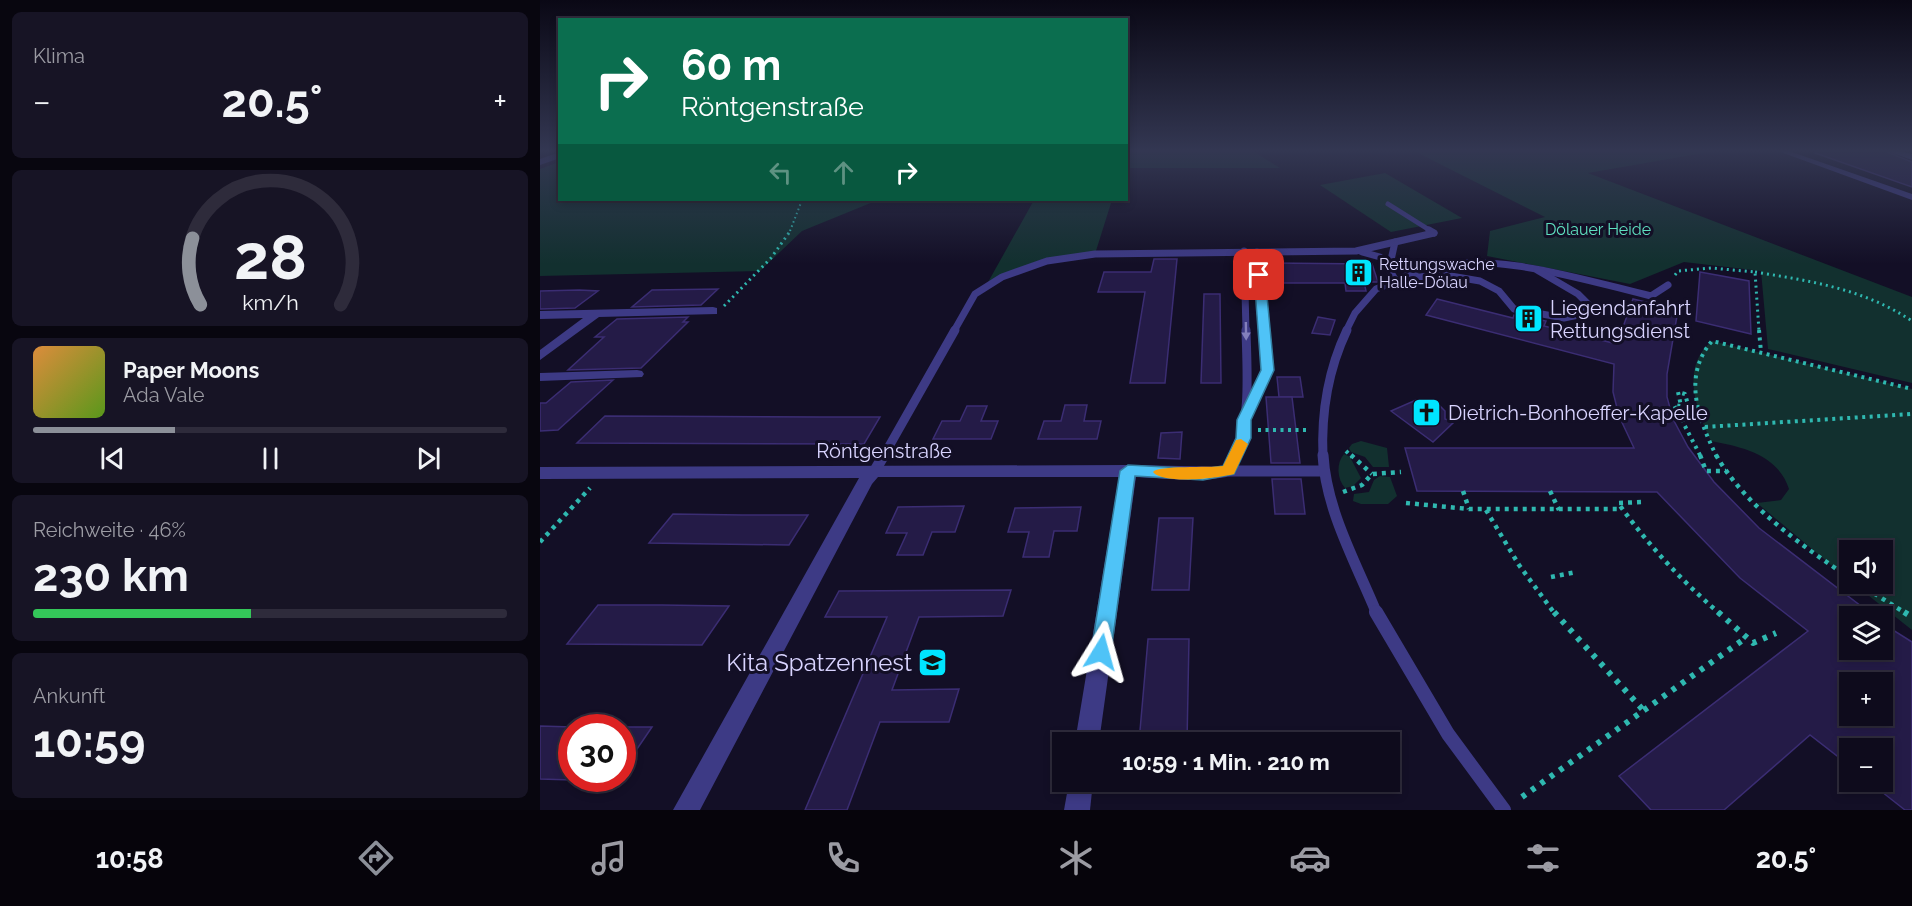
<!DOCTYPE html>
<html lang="de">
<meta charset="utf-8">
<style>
:root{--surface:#0e0b1c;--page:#171425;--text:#f1f3f6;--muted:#9b9ba3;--line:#2e2b3b;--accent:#8c9099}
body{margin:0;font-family:Raleway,sans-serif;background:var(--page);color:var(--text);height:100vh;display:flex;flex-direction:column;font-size:22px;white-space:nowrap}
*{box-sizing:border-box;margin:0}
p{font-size:20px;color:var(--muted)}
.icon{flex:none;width:33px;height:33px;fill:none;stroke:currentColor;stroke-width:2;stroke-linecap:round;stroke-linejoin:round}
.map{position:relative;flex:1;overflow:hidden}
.details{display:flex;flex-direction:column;gap:12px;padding:12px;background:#08060f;width:540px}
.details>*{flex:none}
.top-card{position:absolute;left:18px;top:18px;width:570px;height:183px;border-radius:0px;box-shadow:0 3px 9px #0003,0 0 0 2px var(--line);background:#0b6e4f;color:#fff;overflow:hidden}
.tools{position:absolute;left:1299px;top:540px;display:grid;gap:12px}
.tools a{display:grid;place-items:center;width:54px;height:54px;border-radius:0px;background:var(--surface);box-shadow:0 3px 9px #0003,0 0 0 2px var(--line);font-size:30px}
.speed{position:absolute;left:18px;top:714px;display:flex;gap:12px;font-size:30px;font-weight:700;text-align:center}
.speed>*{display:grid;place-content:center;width:78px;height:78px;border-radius:50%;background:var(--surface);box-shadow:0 3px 9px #0003,0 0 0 2px var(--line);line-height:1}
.speed .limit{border:9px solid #d22;background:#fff;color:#111}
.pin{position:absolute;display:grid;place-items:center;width:51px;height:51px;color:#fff;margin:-26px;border-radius:12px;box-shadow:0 3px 9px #0006}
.me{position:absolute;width:66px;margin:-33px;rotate:8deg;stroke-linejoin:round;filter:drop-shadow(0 0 4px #0008)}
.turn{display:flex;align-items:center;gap:21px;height:126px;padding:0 24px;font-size:27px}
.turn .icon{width:78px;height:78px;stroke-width:2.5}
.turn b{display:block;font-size:42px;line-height:51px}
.lanes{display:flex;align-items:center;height:57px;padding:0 24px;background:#0003;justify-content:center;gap:30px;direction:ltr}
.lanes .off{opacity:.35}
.big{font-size:45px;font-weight:700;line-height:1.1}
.details .tile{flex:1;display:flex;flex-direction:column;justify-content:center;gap:9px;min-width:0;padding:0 21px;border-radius:9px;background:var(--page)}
.details .dial{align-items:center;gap:0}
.dial svg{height:156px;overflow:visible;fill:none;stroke:var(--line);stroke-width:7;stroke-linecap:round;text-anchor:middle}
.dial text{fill:var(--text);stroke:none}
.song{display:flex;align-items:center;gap:18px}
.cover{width:72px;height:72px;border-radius:9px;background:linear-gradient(135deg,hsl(30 70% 55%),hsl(90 70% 35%))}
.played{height:6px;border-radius:3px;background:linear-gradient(90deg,var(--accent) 30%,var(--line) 30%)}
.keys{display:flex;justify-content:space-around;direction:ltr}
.heat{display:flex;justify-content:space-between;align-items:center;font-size:33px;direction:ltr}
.charge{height:9px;border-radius:4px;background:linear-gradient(90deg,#34c759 46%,var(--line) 0)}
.trip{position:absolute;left:512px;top:732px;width:348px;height:60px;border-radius:0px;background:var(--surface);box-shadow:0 3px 9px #0003,0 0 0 2px var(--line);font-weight:700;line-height:60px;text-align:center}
.tab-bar{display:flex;height:96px;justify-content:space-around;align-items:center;background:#06040b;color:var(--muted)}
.tab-bar .icon{width:42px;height:42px}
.tab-bar .selected{color:var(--accent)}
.tab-bar b{font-size:27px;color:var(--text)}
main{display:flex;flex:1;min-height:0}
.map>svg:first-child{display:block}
</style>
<main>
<section class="details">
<div class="tile"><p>Klima</p>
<div class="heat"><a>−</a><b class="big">20.5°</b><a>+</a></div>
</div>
<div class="tile dial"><svg viewBox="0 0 100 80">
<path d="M14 69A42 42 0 1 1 86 69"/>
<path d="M14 69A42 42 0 0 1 10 35" stroke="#8c9099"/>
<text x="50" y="56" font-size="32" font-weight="700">28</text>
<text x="50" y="72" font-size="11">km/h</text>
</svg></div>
<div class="tile">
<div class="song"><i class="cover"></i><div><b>Paper Moons</b><p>Ada Vale</p></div></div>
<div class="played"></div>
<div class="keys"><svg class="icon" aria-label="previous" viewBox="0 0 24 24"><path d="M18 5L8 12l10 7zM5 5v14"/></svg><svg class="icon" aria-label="pause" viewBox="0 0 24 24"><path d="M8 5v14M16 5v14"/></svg><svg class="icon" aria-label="next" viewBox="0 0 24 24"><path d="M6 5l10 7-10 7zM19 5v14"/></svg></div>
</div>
<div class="tile"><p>Reichweite · 46%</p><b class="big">230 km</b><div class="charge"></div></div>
<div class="tile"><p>Ankunft</p><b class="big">10:59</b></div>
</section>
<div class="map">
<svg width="1372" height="810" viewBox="0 0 1372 810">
<rect width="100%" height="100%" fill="#130f26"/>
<!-- green -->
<g fill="#12302f">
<path d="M586 151H713L740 168H587Z"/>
<path d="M874 151H1175L1048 173 1372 297V383L1228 349 1221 271 1144 262 1090 284 947 256 950 231 1005 217Z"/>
<path d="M19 162 20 200H338L262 231 220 271 0 276V169Z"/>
<path d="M845 173 922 218 851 232 780 185Z"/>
<path d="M494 200H572L555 254 530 256 447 284Z"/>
<path d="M1172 341 1372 389V630L1314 584H1342V550H1310L1309 580 1217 503 1241 500 1249 489C1238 455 1203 447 1171 441 1156 410 1140 367 1172 341Z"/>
<path d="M821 441 847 448 849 467H833L825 457 811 452 809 448 812 444Z"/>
<path d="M804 454 810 457 821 478 813 486 805 488C797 479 796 463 804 454Z"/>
<path d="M840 476 850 477 857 496 848 504H821L813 501 814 494 829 492 834 480Z"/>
</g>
<!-- building -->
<g fill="#241b47" stroke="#3b2d73" stroke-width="1.5" fill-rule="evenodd">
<path d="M1276 151H1345L1372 162V187L1275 153Z"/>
<path d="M614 259H637L625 383H590L605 292H558L564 272H611Z"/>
<path d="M725 263 832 264 838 282H824L826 291H806L805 283H726Z"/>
<path d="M1160 272 1209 281 1211 334 1156 321Z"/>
<path d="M178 289 161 305 92 307 112 290Z"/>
<path d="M39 290 58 291 35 308 0 309V291Z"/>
<path d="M664 294H680L681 383H661Z"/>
<path d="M897 299 973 318 974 315 1006 321 1004 326 1077 344 1093 299 1138 310 1127 374V397L1133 419 1148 447 1174 482 1219 528 1334 616H1310V650H1342V623L1372 642V810H1365L1342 792V748H1310V766L1270 735 1184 810H1111L1079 776 1268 631 1200 578 1117 492 877 491 865 448H1094L1079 416 1073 392 1074 364 886 315ZM1310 682H1342V716H1310Z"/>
<path d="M148 317 143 322H148L101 368 28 370 64 337H55L77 319Z"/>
<path d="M778 317 795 320 790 335 772 333Z"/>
<path d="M737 377H760L763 397H739Z"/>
<path d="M73 380 18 430 0 431V403H6L31 382Z"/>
<path d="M726 397H752L760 463H731Z"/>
<path d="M876 400 897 403 905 411V419L914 422 893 442 851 411Z"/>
<path d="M525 405H547L544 421H561L557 439H498L504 421H521Z"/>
<path d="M427 406H447L441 421H458L451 439H393L402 421H420Z"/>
<path d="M65 416 280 417H340L324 444 37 443Z"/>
<path d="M642 432 640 459 618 458 621 433Z"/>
<path d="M732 479H761L765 514H735Z"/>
<path d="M424 506 415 532H392L383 555H357L367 533H346L358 507Z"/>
<path d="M541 507 537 531H514L509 557H483L489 532H468L475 508Z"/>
<path d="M133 514 202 515H268L249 545 109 543Z"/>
<path d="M619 518H653L649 590H612Z"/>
<path d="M471 590 463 616 379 617 352 690 419 689 409 722H340L307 810H265L347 617H285L299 591Z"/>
<path d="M58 605H121L189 606 162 645 27 644Z"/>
<path d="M608 639H649L647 742H599Z"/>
<path d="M0 726 32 727V780L0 779Z"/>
<path d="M112 727 82 771V727Z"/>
</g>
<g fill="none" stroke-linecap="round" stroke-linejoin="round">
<!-- path-far4 -->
<path stroke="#2fb8b0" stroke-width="2" stroke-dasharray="1.5 3" stroke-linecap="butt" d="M250 231 262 200"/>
<!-- path-far3 -->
<g stroke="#2fb8b0" stroke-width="3" stroke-dasharray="2 4" stroke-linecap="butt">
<path d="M1215 272C1271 281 1324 289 1372 321"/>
<path d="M1135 275 1138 271 1171 268 1215 272 1219 331"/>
<path d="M184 306 231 258 251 230"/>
</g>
<!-- path-far2 -->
<g stroke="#2fb8b0" stroke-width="4" stroke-dasharray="3 4.5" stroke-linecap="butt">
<path d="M1219 330 1221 352"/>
<path d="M1157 409 1149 408 1145 394 1138 392 1141 406 1134 405 1161 457"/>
<path d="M1165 427 1372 414"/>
<path d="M718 430H770"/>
<path d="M806 451 812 457"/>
<path d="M1177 457C1158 419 1142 376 1172 341L1372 389"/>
</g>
<!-- path-far1 -->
<g stroke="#2fb8b0" stroke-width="4.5" stroke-dasharray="4 5" stroke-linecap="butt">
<path d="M811 455 832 474"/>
<path d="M1160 455 1166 471H1186"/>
<path d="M1176 455C1205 506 1262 546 1310 578"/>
<path d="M923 491 929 509"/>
<path d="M1010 491 1019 510"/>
<path d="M803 492 822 485 832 474 861 472"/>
<path d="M1101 502 1078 503C1110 547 1139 578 1180 614"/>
<path d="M866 503 929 509H1081"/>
<path d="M946 510 979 565 1015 614"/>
<path d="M0 542 50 488"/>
<path d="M1011 577 1036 572"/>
<path d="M1319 584 1367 614"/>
</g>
<!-- path -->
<g stroke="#2fb8b0" stroke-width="6" stroke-dasharray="4.5 7" stroke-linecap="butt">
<path d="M1014 612 1104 711"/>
<path d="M1178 612 1213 643 1236 633"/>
<path d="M1364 612 1372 617"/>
<path d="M982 797 1207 637"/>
</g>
<!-- service-far4 -->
<path stroke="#3d3a85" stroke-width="5" d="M848 204 891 231"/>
<!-- service-far3 -->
<g stroke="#3d3a85" stroke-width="7">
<path d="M889 230 894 233"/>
<path d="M855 242 849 269 856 281C864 277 872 272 881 269 949 249 1044 280 1111 296L1128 285"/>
<path d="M704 251 706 331"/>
<path d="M717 252 724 331"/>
<path d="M822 252 840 257 849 269"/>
<path d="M414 331 435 294 462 277 507 261 555 254 816 251 894 233"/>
<path d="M806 331 815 313 836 289 856 281 899 274 940 281 959 291 974 309 1024 318 1043 314 1049 305 1038 294 997 270"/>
</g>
<!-- service-far2 -->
<g stroke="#3d3a85" stroke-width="9">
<path d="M706 415 727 370 724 330"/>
<path d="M343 457 415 330"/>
<path d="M695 457C711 418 707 371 706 330"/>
<path d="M783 457C781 412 788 370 807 330"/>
</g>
<!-- service-far1 -->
<g stroke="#3d3a85" stroke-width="11">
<path d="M696 455 689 471H784"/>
<path d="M783 455C786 510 816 563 837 614"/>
<path d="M334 472 344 455"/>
</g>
<!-- service -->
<path stroke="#3d3a85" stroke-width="14" d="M836 612 908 734 964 810"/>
<!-- minor -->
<g fill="#3d3a85" fill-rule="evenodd">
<path d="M1238 151H1249L1372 194V200Z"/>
<path d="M1347 151H1359L1372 154V160Z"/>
<path d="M173 307 177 308V314L59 317 0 360V350L43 318 0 319V311Z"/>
<path d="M97 370 102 371 104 374 102 377 0 381V373Z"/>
<path d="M588 465 695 467 697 471 695 475C663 484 628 478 596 477L559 742H535L579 477H338L332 484 160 810H133L319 478 0 479V467Z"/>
<path d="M529 782H553L550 810H524Z"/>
</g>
<!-- tertiary -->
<path fill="#3d3a85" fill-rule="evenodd" d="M17 153H20V158L0 165V159Z"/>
</g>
<!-- one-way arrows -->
<defs><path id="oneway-solid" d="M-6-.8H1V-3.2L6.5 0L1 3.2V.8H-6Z" transform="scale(1.5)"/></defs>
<use fill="#837fbc" href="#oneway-solid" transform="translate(706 331) rotate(89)"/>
<!-- sky -->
<linearGradient id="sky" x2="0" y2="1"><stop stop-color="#0a0815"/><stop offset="0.57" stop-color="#333752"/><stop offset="1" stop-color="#333752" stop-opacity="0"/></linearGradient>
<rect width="1372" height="264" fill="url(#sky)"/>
<!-- route -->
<path fill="#4fc3f7" stroke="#337fa1" stroke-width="1.5" d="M719 272 725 275 734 370 711 420V438L694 474 663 480 595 476 571 652 568 658 561 660 554 658 551 652 580 471 588 465 663 469 683 466 696 438 697 420 721 370 714 275Z"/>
<!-- slow -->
<path fill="#f59e0b" d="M701 439 708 444 694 474C679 478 623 485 613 472 618 465 669 468 683 466L696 440Z"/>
<!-- icons -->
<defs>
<symbol id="building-square" viewBox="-11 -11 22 22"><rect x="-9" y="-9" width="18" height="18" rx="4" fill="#00e5ff" stroke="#130f26"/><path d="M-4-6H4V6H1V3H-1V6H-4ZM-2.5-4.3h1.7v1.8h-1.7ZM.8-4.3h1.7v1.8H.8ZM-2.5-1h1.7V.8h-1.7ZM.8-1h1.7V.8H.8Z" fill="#111"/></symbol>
<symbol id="church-square" viewBox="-11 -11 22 22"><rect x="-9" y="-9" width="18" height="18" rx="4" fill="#00e5ff" stroke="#130f26"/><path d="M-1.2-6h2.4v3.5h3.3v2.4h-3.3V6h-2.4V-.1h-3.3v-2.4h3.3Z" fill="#111"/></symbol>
<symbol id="school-square" viewBox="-11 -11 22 22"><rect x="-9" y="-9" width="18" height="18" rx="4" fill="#00e5ff" stroke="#130f26"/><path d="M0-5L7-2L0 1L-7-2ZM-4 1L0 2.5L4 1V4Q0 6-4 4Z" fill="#111"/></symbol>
</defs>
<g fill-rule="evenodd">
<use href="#building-square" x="802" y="256" width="33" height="33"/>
<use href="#building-square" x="972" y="302" width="33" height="33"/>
<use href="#church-square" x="870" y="396" width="33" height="33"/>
<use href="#school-square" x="376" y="646" width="33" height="33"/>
</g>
<g text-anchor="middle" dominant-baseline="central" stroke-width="6" stroke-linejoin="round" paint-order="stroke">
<!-- far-park labels -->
<g font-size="16" fill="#5fe0c0" stroke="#130f26">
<text x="1058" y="229">Dölauer Heide</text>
</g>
<!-- far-poi labels -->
<g font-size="16" fill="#d9d4ff" stroke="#130f26" text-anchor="start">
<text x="839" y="264">Rettungswache<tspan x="839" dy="18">Halle-Dölau</tspan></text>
</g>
<!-- poi labels -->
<g font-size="20" fill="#d9d4ff" stroke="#130f26" text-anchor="start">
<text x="1010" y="308">Liegendanfahrt<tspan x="1010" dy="23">Rettungsdienst</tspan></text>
<text x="908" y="413">Dietrich-Bonhoeffer-Kapelle</text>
</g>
<!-- street labels -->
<g font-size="20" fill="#d9d4ff" stroke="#130f26">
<text x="344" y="451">Röntgenstraße</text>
</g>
<!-- near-poi labels -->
<g font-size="24" fill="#d9d4ff" stroke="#130f26" text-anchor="end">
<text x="372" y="662">Kita Spatzennest</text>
</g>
</g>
</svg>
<div class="tools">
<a><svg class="icon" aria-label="sound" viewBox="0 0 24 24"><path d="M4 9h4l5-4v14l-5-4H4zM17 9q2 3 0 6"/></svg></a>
<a><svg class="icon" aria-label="layers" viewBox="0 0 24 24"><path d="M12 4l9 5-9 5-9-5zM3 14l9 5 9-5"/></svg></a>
<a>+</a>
<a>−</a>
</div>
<div class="speed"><div class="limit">30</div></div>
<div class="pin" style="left:719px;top:275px;background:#d93025"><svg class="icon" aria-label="arrive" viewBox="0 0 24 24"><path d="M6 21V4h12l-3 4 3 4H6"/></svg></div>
<svg class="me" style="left:561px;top:652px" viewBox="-20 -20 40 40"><path d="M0-17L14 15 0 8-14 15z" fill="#4fc3f7" stroke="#fff" stroke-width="4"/></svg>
<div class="trip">10:59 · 1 Min. · 210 m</div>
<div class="top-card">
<div class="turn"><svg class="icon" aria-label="right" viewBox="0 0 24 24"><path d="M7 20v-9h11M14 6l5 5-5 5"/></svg><div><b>60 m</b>Röntgenstraße</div></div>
<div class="lanes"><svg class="icon off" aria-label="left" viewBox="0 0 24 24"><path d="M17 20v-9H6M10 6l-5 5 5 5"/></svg><svg class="icon off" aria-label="ahead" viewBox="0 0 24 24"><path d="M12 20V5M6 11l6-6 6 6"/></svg><svg class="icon" aria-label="right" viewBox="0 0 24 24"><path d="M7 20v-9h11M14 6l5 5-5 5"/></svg></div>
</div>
</div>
</main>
<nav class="tab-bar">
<b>10:58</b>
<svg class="icon selected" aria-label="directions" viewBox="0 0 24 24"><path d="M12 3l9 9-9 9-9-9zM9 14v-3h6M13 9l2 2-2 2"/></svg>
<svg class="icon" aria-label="music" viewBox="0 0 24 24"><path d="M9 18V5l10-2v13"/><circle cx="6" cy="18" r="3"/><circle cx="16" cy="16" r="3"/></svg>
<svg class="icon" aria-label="phone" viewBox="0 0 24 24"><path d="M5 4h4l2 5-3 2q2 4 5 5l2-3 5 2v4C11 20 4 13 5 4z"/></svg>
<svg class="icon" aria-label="climate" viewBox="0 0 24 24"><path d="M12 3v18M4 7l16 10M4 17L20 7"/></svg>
<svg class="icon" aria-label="car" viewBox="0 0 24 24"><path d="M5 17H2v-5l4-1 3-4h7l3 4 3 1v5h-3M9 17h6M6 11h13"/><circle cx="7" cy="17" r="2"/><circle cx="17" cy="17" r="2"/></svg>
<svg class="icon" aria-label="filters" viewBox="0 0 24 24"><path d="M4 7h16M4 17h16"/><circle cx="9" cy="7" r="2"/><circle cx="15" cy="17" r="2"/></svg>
<b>20.5°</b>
</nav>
